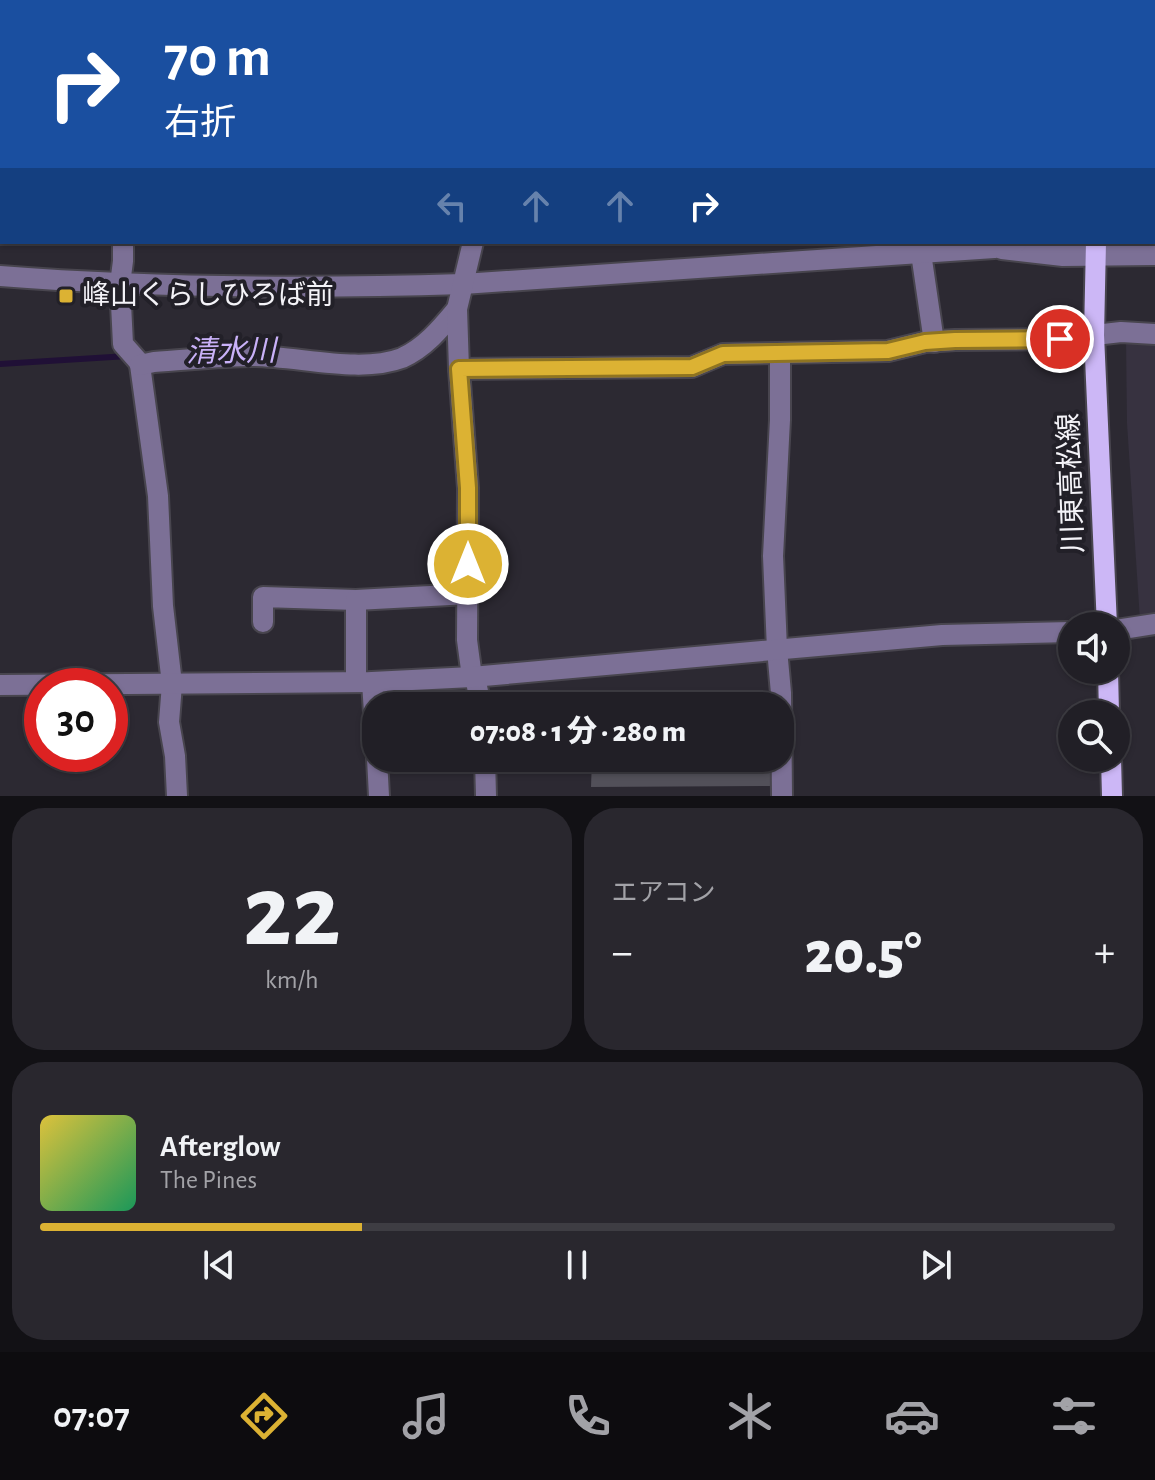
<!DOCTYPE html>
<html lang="ja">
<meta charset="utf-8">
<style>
:root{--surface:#211f26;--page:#29272e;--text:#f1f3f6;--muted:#a2a2a7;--line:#3e3d43;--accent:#dcb233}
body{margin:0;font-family:"Alegreya Sans","Noto Sans JP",sans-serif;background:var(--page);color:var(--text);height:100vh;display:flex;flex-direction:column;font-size:30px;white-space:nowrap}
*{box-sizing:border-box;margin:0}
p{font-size:26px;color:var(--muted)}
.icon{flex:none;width:44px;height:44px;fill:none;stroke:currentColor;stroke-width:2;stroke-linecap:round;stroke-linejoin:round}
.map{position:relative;height:796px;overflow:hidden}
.panel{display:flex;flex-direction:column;gap:12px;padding:12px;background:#121115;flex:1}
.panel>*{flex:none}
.hud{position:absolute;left:0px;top:0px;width:1156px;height:244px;box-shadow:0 2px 6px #0004,0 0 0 2px var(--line);background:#1a4fa0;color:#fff;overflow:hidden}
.buttons{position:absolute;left:1058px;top:612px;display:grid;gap:16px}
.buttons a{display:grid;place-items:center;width:72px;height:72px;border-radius:50%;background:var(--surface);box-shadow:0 2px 6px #0004,0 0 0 2px var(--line);font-size:40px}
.speed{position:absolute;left:24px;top:668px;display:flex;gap:16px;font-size:40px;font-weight:700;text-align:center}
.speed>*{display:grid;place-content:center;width:104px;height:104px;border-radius:50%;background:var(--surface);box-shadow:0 2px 6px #0004,0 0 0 2px var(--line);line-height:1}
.speed .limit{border:12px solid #d22;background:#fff;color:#111}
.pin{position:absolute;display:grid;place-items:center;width:68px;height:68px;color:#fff;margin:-34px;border:4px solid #fff;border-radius:50%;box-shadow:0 2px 8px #0007}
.me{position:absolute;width:88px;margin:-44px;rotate:0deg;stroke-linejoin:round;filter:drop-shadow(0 0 6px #0008)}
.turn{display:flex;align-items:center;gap:28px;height:168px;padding:0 32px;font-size:36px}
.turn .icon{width:104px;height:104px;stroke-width:2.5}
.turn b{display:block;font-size:56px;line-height:68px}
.lanes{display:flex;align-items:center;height:76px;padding:0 32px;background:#0003;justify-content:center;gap:40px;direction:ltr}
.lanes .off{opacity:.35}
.big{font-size:60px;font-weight:800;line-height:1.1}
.panel .widget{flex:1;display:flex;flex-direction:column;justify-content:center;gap:12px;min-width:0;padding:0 28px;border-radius:32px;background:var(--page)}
.panel .dial{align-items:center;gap:0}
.dial b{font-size:104px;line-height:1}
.song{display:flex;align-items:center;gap:24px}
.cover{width:96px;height:96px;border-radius:12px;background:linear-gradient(135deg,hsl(50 70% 55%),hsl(150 70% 35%))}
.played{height:8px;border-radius:4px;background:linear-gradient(90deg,var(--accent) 30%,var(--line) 30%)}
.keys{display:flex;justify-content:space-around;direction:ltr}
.heat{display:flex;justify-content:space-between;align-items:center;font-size:44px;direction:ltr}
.panel .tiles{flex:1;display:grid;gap:12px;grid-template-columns:1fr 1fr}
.widget:last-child{grid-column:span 2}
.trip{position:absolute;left:362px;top:692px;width:432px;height:80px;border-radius:32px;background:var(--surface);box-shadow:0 2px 6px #0004,0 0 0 2px var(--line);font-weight:800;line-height:80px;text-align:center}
.dock{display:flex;height:128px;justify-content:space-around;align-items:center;background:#0d0c0f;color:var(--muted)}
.dock .icon{width:56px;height:56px}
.dock .active{color:var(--accent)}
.dock b{font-size:36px;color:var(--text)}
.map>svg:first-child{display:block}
</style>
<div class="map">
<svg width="1155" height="796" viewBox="0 0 1155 796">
<rect width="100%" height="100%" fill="#2c2932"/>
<!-- built -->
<path fill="#373240" d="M1126 336 1155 338V618L1140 620 1127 423Z"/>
<!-- green -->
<path fill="#483f5b" d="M73 0H882L876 2H84Z"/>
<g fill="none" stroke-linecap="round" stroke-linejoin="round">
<!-- stream -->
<g stroke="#201036" stroke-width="6">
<path d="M29 0 38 2"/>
<path d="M1154 120H1155"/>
<path d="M0 364 128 356"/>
</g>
</g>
<!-- building -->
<path fill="#525059" d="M592 758H781L780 786 591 787Z"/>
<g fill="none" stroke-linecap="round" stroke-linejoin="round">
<defs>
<g id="minor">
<path d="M1154 229H1155"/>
<path d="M123 242V261L120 284 123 344 138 361 140 365 158 496 163 606 172 684 169 722 175 756 177 796"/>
<path d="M1002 249 1063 256 1155 255"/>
<path d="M921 253 934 342"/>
<path d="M0 276C154 288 308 289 463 284L994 248 1017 242"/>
<path d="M780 354V420L773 556 777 649 781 693 782 796"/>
<path d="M140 365 154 362C187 360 220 356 253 356 298 356 360 374 402 358 425 348 442 327 457 309"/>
<path d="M459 369 692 367 723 354 888 351 925 342 955 340 1060 339 1121 332 1155 334"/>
<path d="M263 622V597L356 600"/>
<path d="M1116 630 1155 624"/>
<path d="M472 677 467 640 468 488 459 369 457 309 473 242"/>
<path d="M475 677 481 706"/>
<path d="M356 682V600L468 594"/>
<path d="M372 682 376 743"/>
<path d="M0 685 372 682 472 677 942 635 1072 632"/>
<path d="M377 758 379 796"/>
<path d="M485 758 486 796"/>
</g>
<g id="major">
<path d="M1110 2V0"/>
<path d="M1096 242 1094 335 1107 626"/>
<path d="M1108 670 1109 714"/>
<path d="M1111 758 1112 796"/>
</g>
</defs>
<!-- minor casing -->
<use href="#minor" stroke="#48454e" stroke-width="24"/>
<!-- major casing -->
<use href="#major" stroke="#48454e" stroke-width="24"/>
<!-- path -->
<g stroke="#929097" stroke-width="3" stroke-dasharray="8 4" stroke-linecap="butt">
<path d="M1154 106H1155"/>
<path d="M1154 112 1155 111"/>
<path d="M1154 125H1155"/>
</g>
<!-- minor -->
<use href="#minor" stroke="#7c7096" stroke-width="20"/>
<!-- major -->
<use href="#major" stroke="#ccb7f6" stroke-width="20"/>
</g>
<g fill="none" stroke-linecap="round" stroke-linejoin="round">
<defs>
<path id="route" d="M468 564V488L459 369 692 367 723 354 888 351 925 342 955 340 1060 339"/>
</defs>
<!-- route casing -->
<use href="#route" stroke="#8f7421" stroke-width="20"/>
<!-- route -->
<use href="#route" stroke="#dcb233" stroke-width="14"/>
</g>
<!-- markers -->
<rect fill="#dcb233" stroke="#222028" stroke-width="3" x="58" y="288" width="16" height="16" rx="4"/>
<g text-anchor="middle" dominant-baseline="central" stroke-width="8" stroke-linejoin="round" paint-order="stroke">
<!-- poi labels -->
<g font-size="28" fill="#f4f3f8" stroke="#222028" text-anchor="start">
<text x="82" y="296">峰山くらしひろば前</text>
</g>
<!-- street labels -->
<g font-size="28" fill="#f4f3f8" stroke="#222028">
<text transform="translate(1072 483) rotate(-92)">川東高松線</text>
</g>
<!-- water labels -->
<g font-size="30" font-style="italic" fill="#c9b1f8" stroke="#222028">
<text transform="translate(231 352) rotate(-1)">清水川</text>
</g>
</g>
</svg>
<div class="buttons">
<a><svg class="icon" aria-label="sound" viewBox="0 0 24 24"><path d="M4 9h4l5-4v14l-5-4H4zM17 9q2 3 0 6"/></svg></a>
<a><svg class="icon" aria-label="search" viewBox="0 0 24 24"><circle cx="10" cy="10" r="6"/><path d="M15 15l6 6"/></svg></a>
</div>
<div class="speed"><div class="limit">30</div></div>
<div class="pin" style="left:1060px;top:339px;background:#d93025"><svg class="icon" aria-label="arrive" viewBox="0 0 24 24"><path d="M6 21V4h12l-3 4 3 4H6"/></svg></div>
<svg class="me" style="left:468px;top:564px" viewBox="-20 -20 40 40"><circle r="17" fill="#dcb233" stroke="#fff" stroke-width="3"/><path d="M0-11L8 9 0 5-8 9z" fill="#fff"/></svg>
<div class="trip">07:08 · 1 分 · 280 m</div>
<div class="hud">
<div class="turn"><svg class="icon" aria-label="right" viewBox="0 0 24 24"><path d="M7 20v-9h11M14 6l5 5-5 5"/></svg><div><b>70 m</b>右折</div></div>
<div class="lanes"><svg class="icon off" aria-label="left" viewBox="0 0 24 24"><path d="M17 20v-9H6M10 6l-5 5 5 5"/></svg><svg class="icon off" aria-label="ahead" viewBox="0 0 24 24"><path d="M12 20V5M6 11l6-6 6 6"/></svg><svg class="icon off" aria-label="ahead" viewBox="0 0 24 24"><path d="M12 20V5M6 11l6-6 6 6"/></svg><svg class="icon" aria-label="right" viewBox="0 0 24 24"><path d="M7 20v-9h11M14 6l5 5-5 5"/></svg></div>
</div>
</div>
<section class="panel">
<div class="tiles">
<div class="widget dial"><b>22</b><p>km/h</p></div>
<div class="widget"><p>エアコン</p>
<div class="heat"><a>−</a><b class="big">20.5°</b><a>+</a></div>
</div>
<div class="widget">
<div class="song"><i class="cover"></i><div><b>Afterglow</b><p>The Pines</p></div></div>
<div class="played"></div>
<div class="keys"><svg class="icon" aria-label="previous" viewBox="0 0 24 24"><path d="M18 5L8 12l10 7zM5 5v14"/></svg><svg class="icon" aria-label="pause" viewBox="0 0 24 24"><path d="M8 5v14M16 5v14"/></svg><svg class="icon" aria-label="next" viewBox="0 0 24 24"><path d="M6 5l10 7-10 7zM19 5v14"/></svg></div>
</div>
</div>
</section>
<nav class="dock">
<b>07:07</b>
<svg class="icon active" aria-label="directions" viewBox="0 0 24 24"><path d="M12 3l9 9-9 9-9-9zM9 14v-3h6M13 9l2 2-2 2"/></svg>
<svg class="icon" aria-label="music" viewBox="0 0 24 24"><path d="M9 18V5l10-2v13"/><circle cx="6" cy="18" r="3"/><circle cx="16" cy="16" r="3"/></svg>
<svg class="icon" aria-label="phone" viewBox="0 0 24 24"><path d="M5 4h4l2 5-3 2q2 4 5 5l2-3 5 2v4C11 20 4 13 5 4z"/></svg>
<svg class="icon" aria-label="climate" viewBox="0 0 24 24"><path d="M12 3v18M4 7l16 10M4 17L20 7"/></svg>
<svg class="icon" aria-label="car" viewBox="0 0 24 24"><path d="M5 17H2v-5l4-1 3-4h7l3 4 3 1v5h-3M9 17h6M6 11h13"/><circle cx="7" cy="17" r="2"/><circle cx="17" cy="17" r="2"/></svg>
<svg class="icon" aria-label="filters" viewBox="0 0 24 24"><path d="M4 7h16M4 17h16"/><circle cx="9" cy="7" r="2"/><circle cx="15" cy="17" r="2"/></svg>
</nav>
